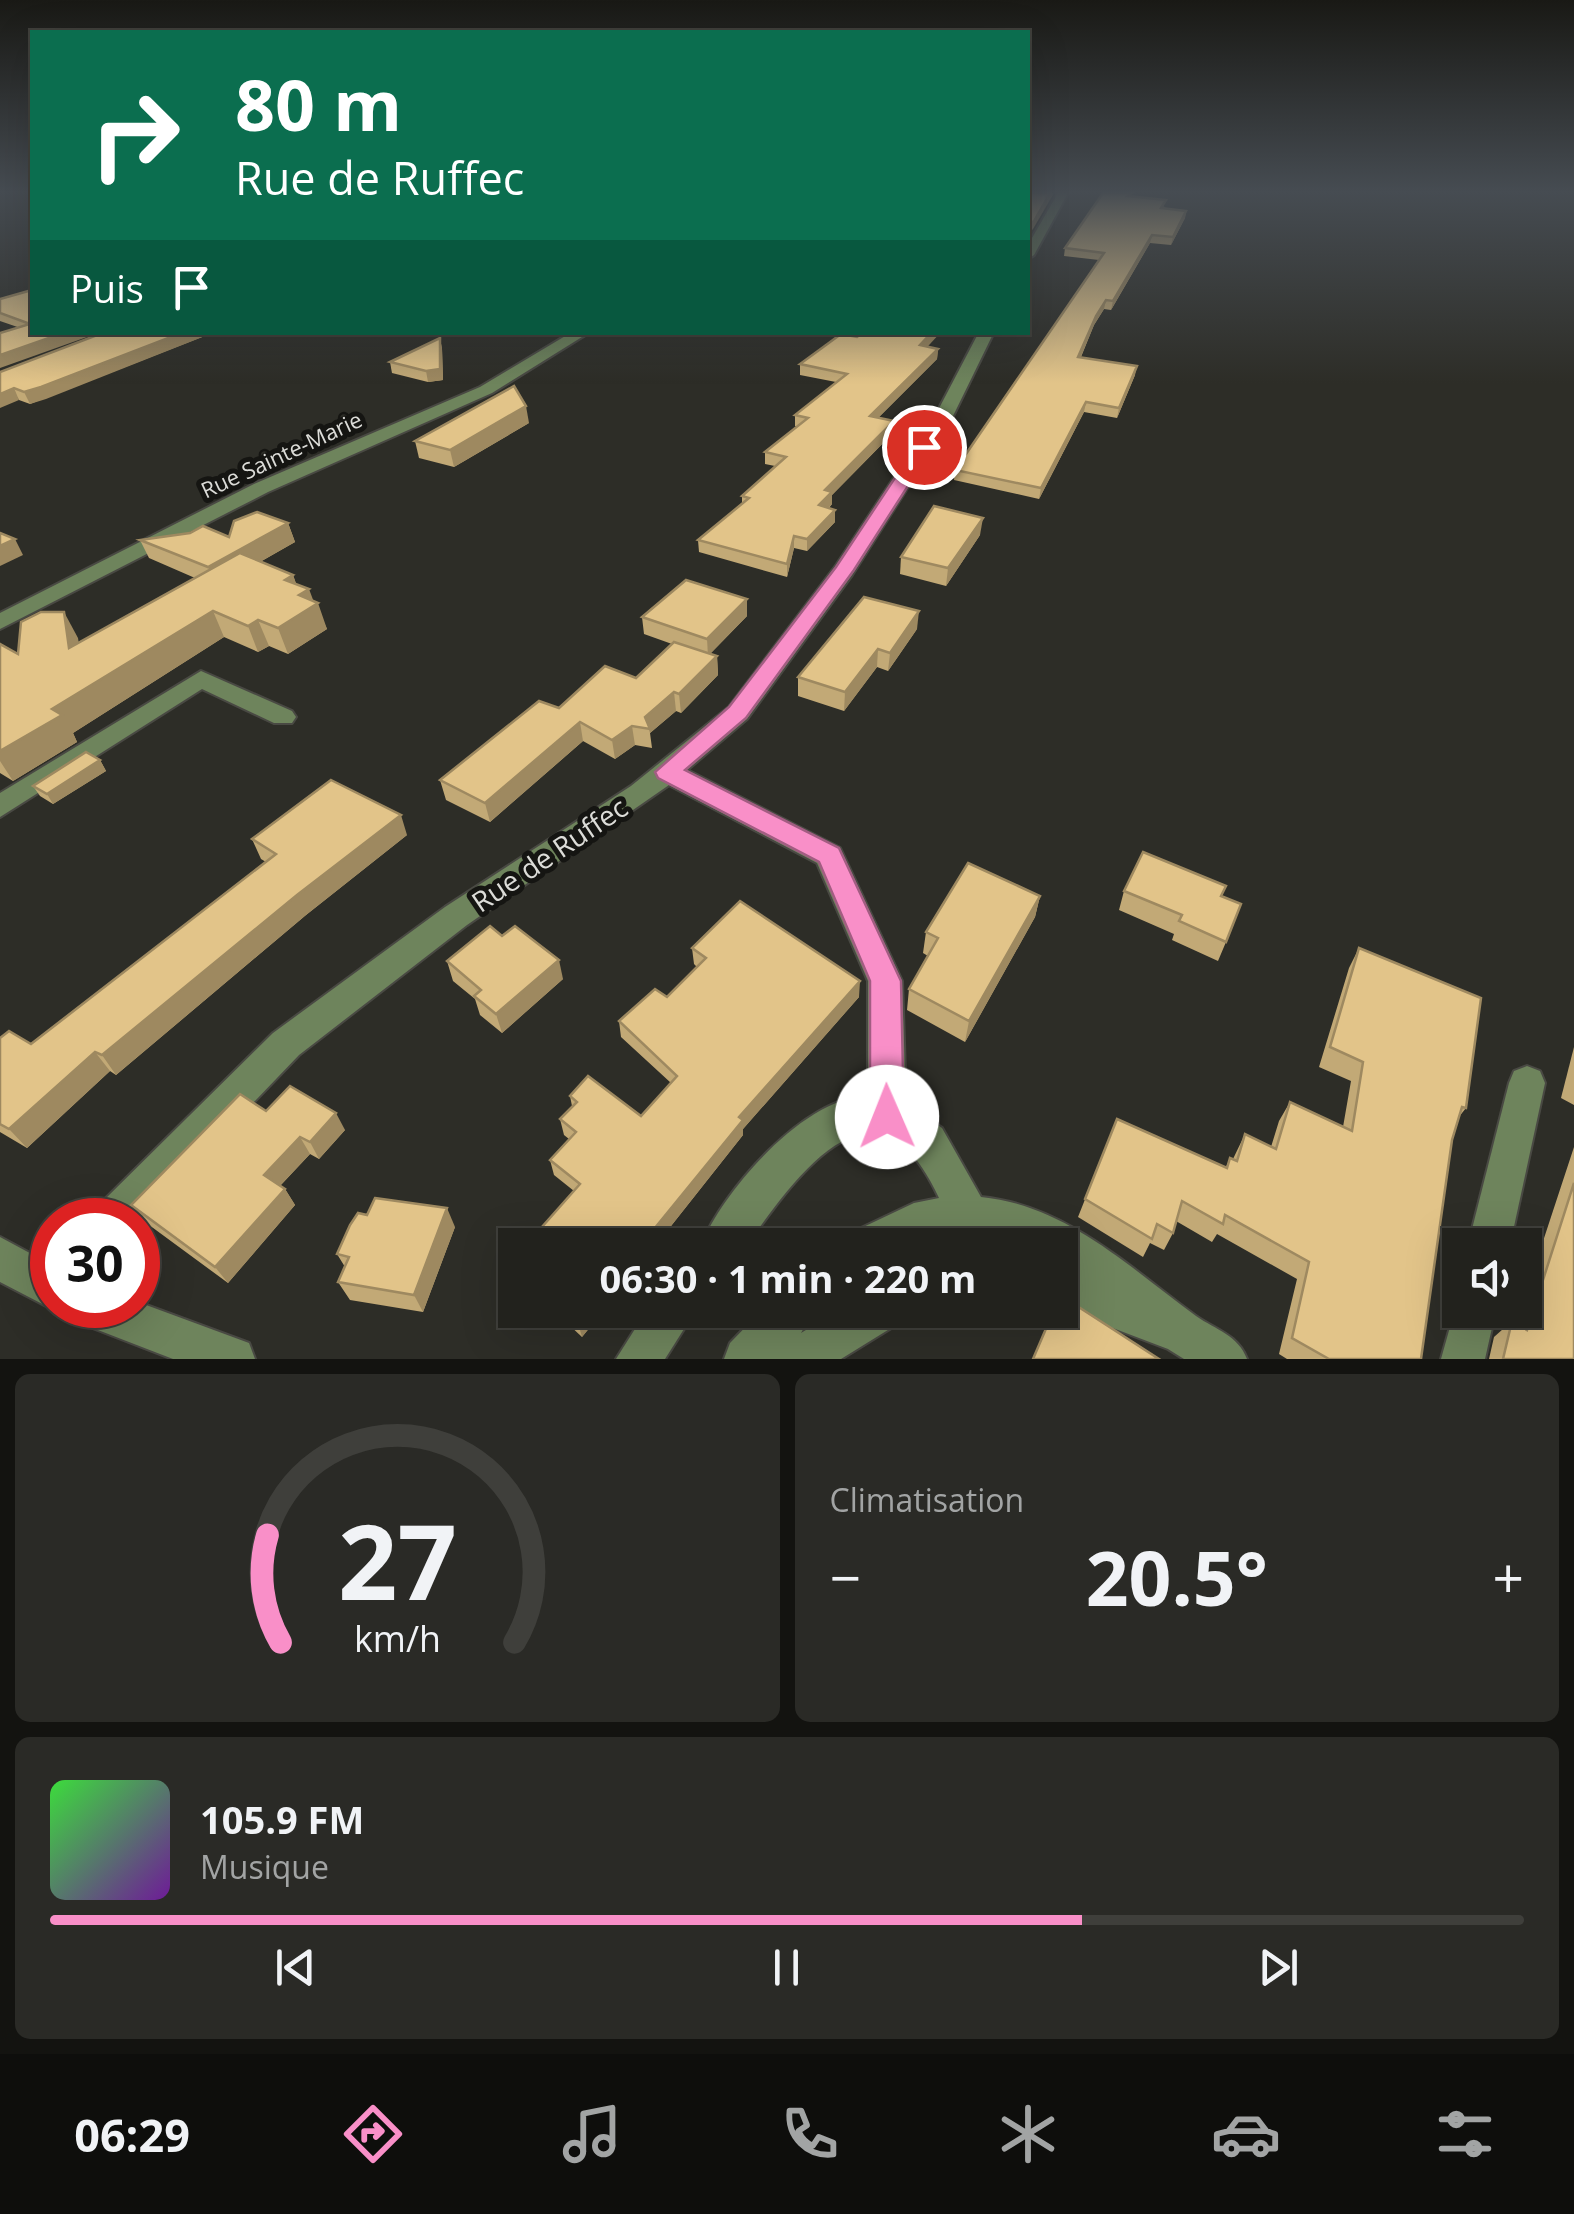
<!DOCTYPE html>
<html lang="fr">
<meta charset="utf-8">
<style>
:root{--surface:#22221d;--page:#2a2a26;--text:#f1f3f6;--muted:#a2a4a4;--line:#3f3f3b;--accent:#f98fc8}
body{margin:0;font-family:"Open Sans",sans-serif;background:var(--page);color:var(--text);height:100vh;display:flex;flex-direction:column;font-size:38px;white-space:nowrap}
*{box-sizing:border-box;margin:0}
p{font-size:32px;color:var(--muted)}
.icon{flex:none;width:55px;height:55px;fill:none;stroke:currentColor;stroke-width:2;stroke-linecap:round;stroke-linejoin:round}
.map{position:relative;height:1359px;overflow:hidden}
.drawer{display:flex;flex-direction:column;gap:15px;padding:15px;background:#131310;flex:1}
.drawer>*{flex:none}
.banner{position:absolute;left:30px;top:30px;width:1000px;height:305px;border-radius:0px;box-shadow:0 10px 40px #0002,0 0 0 2px var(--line);background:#0b6e4f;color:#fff;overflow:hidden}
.controls{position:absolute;left:1442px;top:1228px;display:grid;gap:20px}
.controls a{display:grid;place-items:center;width:100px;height:100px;border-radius:0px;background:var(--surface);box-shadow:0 10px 40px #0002,0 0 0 2px var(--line);font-size:50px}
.speed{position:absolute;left:30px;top:1198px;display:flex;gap:20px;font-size:50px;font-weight:700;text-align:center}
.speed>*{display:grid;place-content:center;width:130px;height:130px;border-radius:50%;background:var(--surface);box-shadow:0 10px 40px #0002,0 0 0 2px var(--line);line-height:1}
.speed .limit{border:15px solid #d22;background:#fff;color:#111}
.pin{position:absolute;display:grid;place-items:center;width:85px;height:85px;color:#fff;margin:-42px;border:5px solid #fff;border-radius:50%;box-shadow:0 2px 10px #0007}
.me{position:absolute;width:110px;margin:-55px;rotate:359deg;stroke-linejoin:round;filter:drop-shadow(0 0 8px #0008)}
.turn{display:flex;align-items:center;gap:35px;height:210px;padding:0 40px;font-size:45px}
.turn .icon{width:130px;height:130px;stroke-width:2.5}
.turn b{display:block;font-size:70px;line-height:85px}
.then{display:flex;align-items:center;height:95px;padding:0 40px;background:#0003;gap:20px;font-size:38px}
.big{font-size:75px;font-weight:700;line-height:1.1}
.drawer .widget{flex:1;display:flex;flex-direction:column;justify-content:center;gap:15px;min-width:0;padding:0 35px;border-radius:15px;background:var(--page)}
.drawer .dial{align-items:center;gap:0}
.dial svg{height:260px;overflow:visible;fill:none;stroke:var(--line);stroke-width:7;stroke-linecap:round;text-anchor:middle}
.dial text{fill:var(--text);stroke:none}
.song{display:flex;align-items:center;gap:30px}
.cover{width:120px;height:120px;border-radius:15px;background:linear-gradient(135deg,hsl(120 70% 55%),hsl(280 70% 35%))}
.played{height:10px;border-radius:5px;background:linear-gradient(90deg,var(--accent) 70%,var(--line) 70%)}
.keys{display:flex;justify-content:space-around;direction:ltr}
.heat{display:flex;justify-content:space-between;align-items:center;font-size:55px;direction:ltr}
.drawer .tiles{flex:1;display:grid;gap:15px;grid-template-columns:1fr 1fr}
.widget:last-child{grid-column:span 2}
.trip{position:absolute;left:498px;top:1228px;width:580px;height:100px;border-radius:0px;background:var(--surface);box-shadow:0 10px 40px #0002,0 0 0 2px var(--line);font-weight:700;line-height:100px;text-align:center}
.menu{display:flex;height:160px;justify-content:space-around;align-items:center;background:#0e0e0c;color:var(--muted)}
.menu .icon{width:70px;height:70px}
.menu .active{color:var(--accent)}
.menu b{font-size:45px;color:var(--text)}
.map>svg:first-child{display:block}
</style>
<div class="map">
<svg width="1574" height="1359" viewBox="0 0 1574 1359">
<rect width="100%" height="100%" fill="#2d2d27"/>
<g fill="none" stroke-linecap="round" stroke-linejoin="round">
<defs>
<g id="minor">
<path d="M1058 193H1068L1034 255 1028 259V245Z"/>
<path d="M572 332H590L492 393 268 492 0 629V613L254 484 480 387Z"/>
<path d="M979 332H994L953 416 852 575 747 719 687 770 840 848 902 981 906 1104 942 1128 981 1197C1066 1205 1130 1268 1196 1316 1216 1330 1238 1335 1247 1359H1184L1168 1349 1060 1308V1245H1014L956 1236 915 1245H851L857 1230 914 1203 939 1198C877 1063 800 1170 747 1245H701C723 1191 805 1096 868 1096V981L817 863 669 785 467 925 299 1055 138 1223 92 1220 98 1206 273 1033 445 907 631 786 729 707 835 567 935 416Z"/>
<path d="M201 671 292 711 296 717 292 723H274L202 689 0 817V793Z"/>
<path d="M1527 1066 1540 1071 1545 1083 1510 1245H1468L1509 1083 1514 1071Z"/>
<path d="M0 1237 52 1265V1305H63L52 1309 0 1282Z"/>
<path d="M1459 1295 1460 1310H1496L1485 1359H1441Z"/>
<path d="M138 1302 249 1343 255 1359H173L72 1320 65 1305H138Z"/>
<path d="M647 1310H696L665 1359H616Z"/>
<path d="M762 1310H814L801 1333 839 1310H903L896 1325 841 1359H724L730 1343Z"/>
</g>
</defs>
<!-- minor casing -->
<use href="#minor" stroke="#494943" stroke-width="4"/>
<!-- minor -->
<use href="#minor" fill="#6e845c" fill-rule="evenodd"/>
</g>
<!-- wall -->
<g fill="#c2a976">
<path d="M1134 196 1165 207 1164 208 1186 211 1185 218 1171 245 1150 243 1111 310 1104 309 1094 325 1081 357 1135 375 1117 418 1084 412 1039 499 954 480 955 470 1099 260 1064 256 1065 248Z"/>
<path d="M32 290V332L0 321V299Z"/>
<path d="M105 332H215L30 404 19 400 0 372Z"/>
<path d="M440 338 442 349 443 380 428 382 392 373 390 362Z"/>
<path d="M927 347 938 349 937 359 878 418 894 432 832 495V504L829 508 835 510V522L807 551 794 548 787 577 699 552 698 540 742 503V496L775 466 765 464V452L797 426H795V415L836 382 800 375V364Z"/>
<path d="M529 423 454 467 419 458 415 441Z"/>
<path d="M288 523 295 542 260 562 293 575 296 584 313 601 327 629 288 654 269 646 258 652 224 637 73 733 77 742 13 781 0 773V644L18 654 78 638V643L195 578 149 558 140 540 229 537Z"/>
<path d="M980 535 946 586 900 574 901 557Z"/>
<path d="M747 599V616L710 654 717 656 718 675 681 713 676 711 650 733 652 748 635 745 615 759 583 741 490 822 446 800 440 780 559 708 636 678 672 644 644 634 642 617Z"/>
<path d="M917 629 888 671 877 667 844 711 798 696V677Z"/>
<path d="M100 760 106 771 53 804 40 796 33 786Z"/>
<path d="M407 835 306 915 116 1075 110 1071 27 1148 0 1132V1038L31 1044 266 862 261 859 252 839Z"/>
<path d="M1124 891 1222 896 1226 942 1218 961 1172 940 1174 934 1119 910Z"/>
<path d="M1040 896 1035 917 965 1042 907 1010 909 989 928 956 923 953 926 932Z"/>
<path d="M692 948 859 997 743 1129V1135L656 1245H526L574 1191 554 1175 550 1160 569 1139 564 1135 560 1119 572 1106 570 1096 641 1116 671 1083 621 1037 619 1021 667 997 697 967 694 964Z"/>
<path d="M1359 948 1466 1108 1458 1118 1452 1140 1421 1359H1287L1279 1354 1297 1279 1217 1234 1212 1242 1176 1221 1173 1233 1164 1250 1150 1243 1143 1257 1078 1217 1117 1119 1226 1167 1230 1158 1233 1159 1245 1134 1271 1147 1279 1121 1290 1102 1343 1127 1351 1081 1319 1067 1349 968Z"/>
<path d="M447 961 563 979 502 1033 480 1015 475 999 453 981Z"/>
<path d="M1574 1047V1105L1561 1098Z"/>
<path d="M266 1111 345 1130 319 1159 310 1154 280 1186 285 1189 295 1205 228 1283 145 1222 131 1205Z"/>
<path d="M1574 1147V1359H1489L1494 1337 1512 1321 1516 1323 1520 1310H1525V1296Z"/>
<path d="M455 1227 423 1312 350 1300 338 1282 345 1267 337 1254Z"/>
<path d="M553 1310H604L582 1337Z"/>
</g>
<!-- shaded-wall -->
<g fill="#9e8960">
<path d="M1050 193H1054L1033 229 1028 234V226Z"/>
<path d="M1186 211 1185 218 1171 245 1173 237Z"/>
<path d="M1152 235 1150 243 1111 310 1113 301Z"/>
<path d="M1106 300 1104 309 1094 325 1077 366 1078 357 1096 316Z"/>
<path d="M66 332H101L0 368V355Z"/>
<path d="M184 332H215L46 399 30 404 24 392Z"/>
<path d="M932 332H941L919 356 920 345Z"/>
<path d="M440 338 442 349 443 380 428 382 426 371Z"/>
<path d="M938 349 937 359 869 427 870 416Z"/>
<path d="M1137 366 1135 375 1117 418 1119 408Z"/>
<path d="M14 388 19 400 0 408V394Z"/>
<path d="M1086 402 1084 412 1039 499 1041 488Z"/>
<path d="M526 406 529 423 454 467 450 450Z"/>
<path d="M894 421V432L832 495V504L819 517V505L825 490Z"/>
<path d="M835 510V522L807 551V539Z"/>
<path d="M983 518 980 535 946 586 948 568Z"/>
<path d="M288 523 295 542 216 587 208 567Z"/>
<path d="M794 536V548L787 577V564Z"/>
<path d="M15 539 23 555 0 566V546Z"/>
<path d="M293 575 300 594 309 589 315 605 318 603 327 629 288 654 278 628 285 580Z"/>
<path d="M747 599V616L708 656 707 639Z"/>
<path d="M213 611 224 637 73 733 77 742 13 781 0 761V751L52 709Z"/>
<path d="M919 611 917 629 888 671 890 653Z"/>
<path d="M64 612 78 638 84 674 69 648Z"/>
<path d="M258 620 269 646 258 652 248 626Z"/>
<path d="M878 649 877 667 844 711 845 692Z"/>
<path d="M717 656 718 675 681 713 679 694Z"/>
<path d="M674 692 676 711 650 733 645 717Z"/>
<path d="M580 722 583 741 490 822 485 803Z"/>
<path d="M632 726 635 745 615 759 612 740Z"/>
<path d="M100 760 106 771 53 804 47 794Z"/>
<path d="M401 815 407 835 306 915 116 1075 102 1055 297 895Z"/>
<path d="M1040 896 1035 917 965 1042 969 1021Z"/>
<path d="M559 960 563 979 502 1033 496 1014Z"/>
<path d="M860 981 859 997 743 1129V1135L656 1245H641L739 1117Z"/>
<path d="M95 1052 110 1071 27 1148 9 1129Z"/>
<path d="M336 1113 345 1130 319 1159 310 1142Z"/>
<path d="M300 1137 310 1154 274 1192 264 1175Z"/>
<path d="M285 1189 295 1205 228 1283 215 1267Z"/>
<path d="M447 1208 455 1227 423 1312 414 1295Z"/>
<path d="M589 1310H604L582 1337 578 1323Z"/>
</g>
<!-- building -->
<g fill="#e2c489" stroke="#9e8960" stroke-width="2.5">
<path d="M1028 193H1050L1034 221 1028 226Z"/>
<path d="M1103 193H1132L1128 196 1166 200 1161 208 1186 211 1173 237 1152 235 1113 301 1106 300 1096 316 1078 357 1137 366 1119 408 1086 402 1041 488 955 470 1104 253 1065 248Z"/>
<path d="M32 290V332H66L0 355V333L30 324 0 313V299Z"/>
<path d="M105 332H184L41 387 24 392 14 388 0 394V372Z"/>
<path d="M863 332H932L920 345 938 349 870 416 894 421 825 490 832 492 819 505 835 510 807 539 794 536 787 564 698 540 749 498 742 496 786 457 765 452 808 418 795 415 847 374 800 364 841 334 857 337Z"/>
<path d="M440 338V369L426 371 390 362Z"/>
<path d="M514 386 526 406 450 450 415 441Z"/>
<path d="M934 506 983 518 948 568 901 557Z"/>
<path d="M257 512 288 523 208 567 140 540 190 533 203 526 229 537 234 521Z"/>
<path d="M0 533 15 539 0 546Z"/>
<path d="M240 553 293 575 285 580 309 589 299 595 318 603 278 628 258 620 248 626 213 611 52 709 62 715 0 751V644L18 654 21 622 41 612H64L69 648Z"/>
<path d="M686 580 747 599 707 639 642 617Z"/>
<path d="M864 597 919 611 890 653 878 649 845 692 798 677Z"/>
<path d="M674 642 717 656 679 694 674 692 645 717 650 729 632 726 612 740 580 722 485 803 440 780 539 701 559 708 605 666 636 678Z"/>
<path d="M86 752 100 760 47 794 33 786Z"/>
<path d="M331 780 401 815 297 895 102 1055 95 1052 9 1129 0 1124V1038L9 1031 31 1044 276 854 252 839Z"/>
<path d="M1143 852 1226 886 1221 896 1241 904 1226 942 1179 921 1182 915 1124 891Z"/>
<path d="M968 863 1040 896 969 1021 909 989 938 938 926 932Z"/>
<path d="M740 901 860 981 739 1117 743 1120 641 1245H526L580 1184 550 1160 576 1132 560 1119 577 1102 570 1096 588 1076 641 1116 677 1076 619 1021 655 989 667 997 706 958 692 948Z"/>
<path d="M490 926 502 936 515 926 559 960 496 1014 474 996 481 990 447 961Z"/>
<path d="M1359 948 1481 998 1466 1108 1462 1107 1452 1140 1421 1359H1329L1292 1338 1309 1262 1225 1215 1223 1224 1182 1201 1173 1233 1157 1224 1152 1239 1085 1199 1117 1119 1227 1168 1230 1158 1237 1161 1245 1134 1276 1149 1290 1102 1352 1131 1363 1062 1330 1047Z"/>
<path d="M290 1086 336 1113 310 1142 300 1137 264 1175 285 1189 215 1267 131 1205 240 1094 266 1111Z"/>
<path d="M1574 1183V1359H1503L1512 1321 1527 1330Z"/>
<path d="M375 1198 447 1208 414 1295 338 1282 349 1257 337 1254 350 1225 358 1213 367 1215Z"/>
<path d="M1060 1295 1159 1359H1033L1054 1310H1060Z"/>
<path d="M563 1310H589L578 1323Z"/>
</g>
<!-- sky -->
<linearGradient id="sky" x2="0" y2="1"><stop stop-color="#191915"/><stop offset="0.5" stop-color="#464c52"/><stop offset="1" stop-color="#464c52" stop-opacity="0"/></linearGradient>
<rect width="1574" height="383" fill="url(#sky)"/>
<!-- route -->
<path fill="#f98fc8" stroke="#a25d82" stroke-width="2.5" d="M924 442 933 447 854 570 746 718 685 770 839 848 901 981 904 1117 899 1129 887 1134 875 1129 870 1117V981L819 862 658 778 655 772 729 707 836 567 918 443Z"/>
<g text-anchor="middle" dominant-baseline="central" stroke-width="10" stroke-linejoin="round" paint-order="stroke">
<!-- far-street labels -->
<g font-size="22" fill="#dcdcd8" stroke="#151512">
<text transform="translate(281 454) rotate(-25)">Rue Sainte-Marie</text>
</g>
<!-- street labels -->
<g font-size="28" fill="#dcdcd8" stroke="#151512">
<text transform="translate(549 854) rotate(-34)">Rue de Ruffec</text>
</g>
</g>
</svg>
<div class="controls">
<a><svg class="icon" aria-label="sound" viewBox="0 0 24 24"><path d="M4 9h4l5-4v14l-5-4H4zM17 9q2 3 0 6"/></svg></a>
</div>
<div class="speed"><div class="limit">30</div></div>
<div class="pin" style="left:924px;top:447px;background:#d93025"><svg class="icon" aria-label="arrive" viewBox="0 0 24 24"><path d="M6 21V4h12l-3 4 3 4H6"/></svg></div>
<svg class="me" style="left:887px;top:1117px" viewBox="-20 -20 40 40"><circle r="19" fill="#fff"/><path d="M0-13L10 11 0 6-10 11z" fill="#f98fc8"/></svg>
<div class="trip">06:30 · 1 min · 220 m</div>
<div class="banner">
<div class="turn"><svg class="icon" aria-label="right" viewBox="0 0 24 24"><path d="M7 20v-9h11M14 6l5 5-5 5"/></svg><div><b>80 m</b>Rue de Ruffec</div></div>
<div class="then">Puis<svg class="icon" aria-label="arrive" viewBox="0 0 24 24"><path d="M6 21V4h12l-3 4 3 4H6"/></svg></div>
</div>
</div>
<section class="drawer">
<div class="tiles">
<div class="widget dial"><svg viewBox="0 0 100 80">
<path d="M14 69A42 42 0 1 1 86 69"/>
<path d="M14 69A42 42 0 0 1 10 36" stroke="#f98fc8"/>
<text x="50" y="56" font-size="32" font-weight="700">27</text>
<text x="50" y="72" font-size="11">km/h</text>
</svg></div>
<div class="widget"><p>Climatisation</p>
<div class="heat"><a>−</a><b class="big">20.5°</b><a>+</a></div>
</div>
<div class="widget">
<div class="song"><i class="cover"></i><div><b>105.9 FM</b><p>Musique</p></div></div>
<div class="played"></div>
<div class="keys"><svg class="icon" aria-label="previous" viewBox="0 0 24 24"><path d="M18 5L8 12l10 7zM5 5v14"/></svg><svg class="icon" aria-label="pause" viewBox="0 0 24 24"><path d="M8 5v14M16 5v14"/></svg><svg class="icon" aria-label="next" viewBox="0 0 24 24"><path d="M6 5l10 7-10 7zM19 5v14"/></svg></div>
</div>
</div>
</section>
<nav class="menu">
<b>06:29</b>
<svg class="icon active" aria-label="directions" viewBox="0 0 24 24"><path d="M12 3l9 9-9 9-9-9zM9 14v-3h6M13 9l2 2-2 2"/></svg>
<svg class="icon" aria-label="music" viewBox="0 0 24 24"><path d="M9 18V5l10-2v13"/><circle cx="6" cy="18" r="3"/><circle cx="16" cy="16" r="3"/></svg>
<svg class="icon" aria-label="phone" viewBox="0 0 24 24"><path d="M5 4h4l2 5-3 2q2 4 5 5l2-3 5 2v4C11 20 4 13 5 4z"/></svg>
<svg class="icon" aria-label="climate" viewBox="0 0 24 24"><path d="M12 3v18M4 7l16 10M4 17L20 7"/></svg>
<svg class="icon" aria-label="car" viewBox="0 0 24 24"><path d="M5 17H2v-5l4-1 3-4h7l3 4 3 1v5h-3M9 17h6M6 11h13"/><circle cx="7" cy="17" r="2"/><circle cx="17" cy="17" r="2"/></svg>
<svg class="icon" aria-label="filters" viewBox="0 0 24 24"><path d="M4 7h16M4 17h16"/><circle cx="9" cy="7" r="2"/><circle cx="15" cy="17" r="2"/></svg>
</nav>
